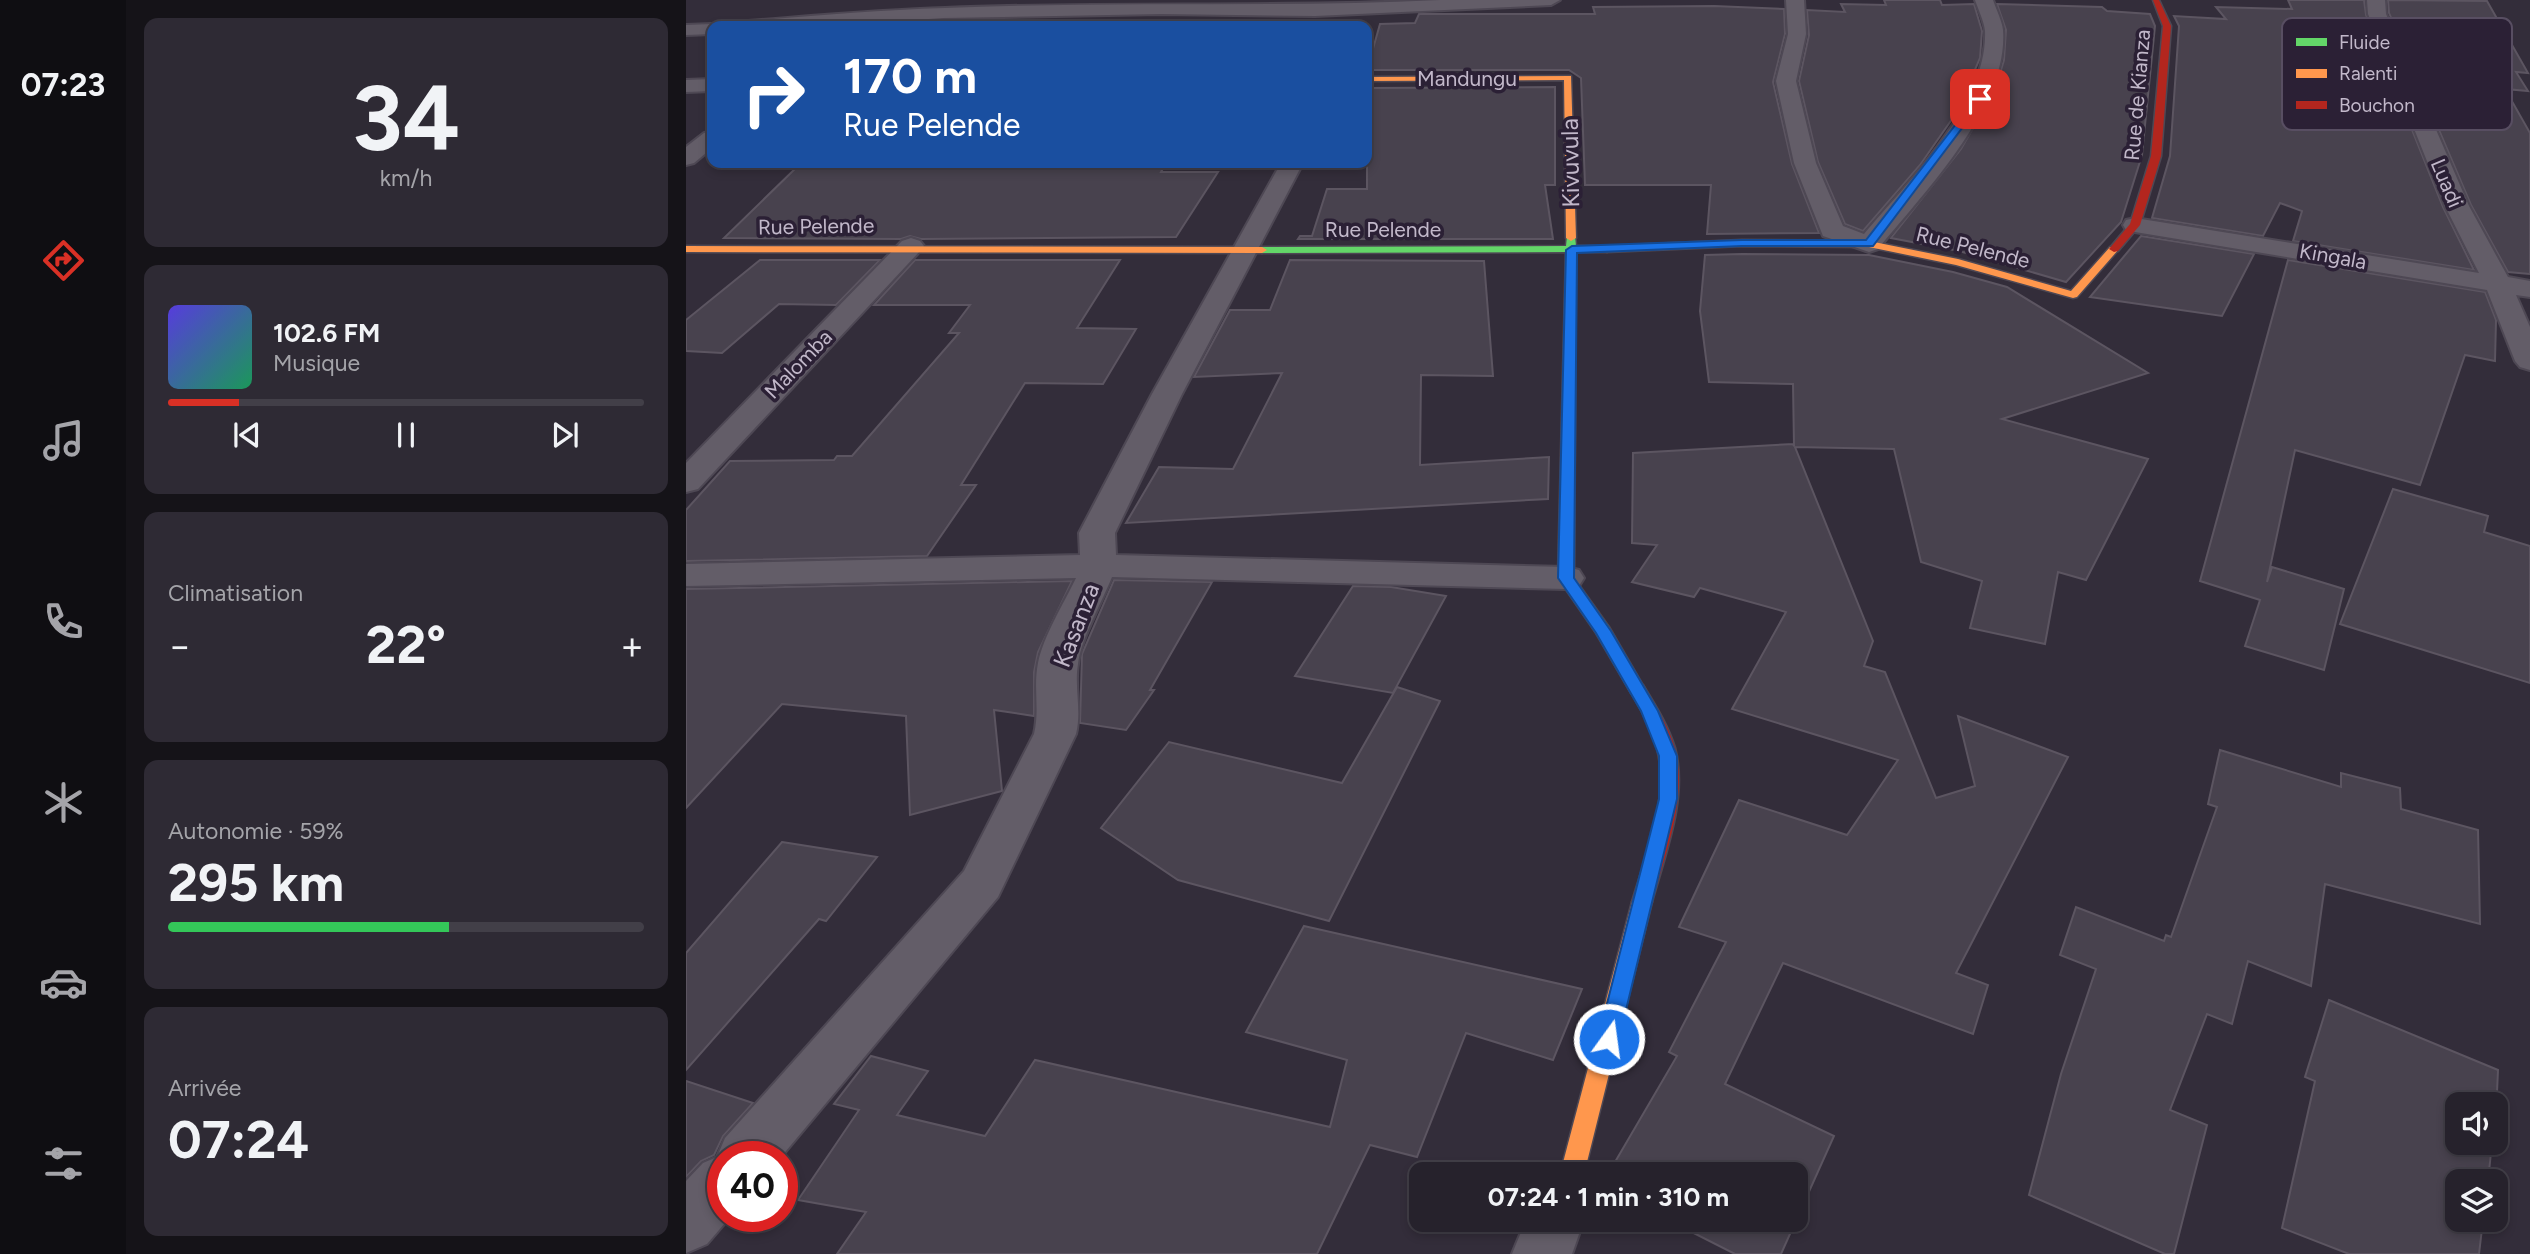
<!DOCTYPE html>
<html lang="fr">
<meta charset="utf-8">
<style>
:root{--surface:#26222c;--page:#2e2a34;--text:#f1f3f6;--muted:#a4a4a9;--line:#423f48;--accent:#d93025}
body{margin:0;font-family:Figtree,sans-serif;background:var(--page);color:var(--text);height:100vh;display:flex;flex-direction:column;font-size:26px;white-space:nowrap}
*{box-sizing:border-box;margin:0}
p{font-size:23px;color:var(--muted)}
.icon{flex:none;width:38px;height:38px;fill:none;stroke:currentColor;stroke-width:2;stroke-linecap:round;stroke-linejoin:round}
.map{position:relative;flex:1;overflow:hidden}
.details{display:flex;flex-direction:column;gap:18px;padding:18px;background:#151318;width:560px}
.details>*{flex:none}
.top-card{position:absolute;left:21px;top:21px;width:665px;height:147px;border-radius:14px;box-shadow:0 4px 10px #0003,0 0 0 2px var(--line);background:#1a4fa0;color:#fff;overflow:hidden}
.buttons{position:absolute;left:1759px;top:1092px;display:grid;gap:14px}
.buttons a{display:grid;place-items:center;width:63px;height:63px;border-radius:14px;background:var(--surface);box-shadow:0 4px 10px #0003,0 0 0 2px var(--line);font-size:35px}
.speed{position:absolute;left:21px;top:1141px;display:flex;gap:14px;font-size:35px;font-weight:700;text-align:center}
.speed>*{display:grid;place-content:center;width:91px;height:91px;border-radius:50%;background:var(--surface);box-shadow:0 4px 10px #0003,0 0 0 2px var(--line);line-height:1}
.speed .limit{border:10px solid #d22;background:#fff;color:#111}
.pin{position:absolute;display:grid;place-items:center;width:60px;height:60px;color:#fff;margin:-30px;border-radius:14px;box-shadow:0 4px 10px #0006}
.me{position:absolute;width:77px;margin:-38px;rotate:14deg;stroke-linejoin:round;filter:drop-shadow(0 0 5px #0008)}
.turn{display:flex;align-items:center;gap:24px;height:147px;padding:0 21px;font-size:32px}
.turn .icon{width:91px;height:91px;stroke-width:2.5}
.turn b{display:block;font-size:49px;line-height:60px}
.big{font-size:52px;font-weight:700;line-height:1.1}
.details .card{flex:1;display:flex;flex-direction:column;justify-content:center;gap:10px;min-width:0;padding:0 24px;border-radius:14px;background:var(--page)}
.details .dial{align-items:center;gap:0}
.dial b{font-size:91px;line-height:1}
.song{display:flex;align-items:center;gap:21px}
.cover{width:84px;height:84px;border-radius:10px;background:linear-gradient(135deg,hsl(250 70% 55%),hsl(150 70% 35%))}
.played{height:7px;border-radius:4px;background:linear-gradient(90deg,var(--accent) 15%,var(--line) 15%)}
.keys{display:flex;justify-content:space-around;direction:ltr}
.heat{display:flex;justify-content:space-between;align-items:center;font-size:38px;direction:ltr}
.charge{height:10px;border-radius:5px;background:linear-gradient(90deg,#34c759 59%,var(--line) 0)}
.trip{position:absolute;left:723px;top:1162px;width:399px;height:70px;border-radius:14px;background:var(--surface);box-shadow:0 4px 10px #0003,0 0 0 2px var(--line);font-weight:700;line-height:70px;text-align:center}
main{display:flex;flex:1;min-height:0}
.menu{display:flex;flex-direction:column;width:126px;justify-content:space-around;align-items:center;background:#0f0e12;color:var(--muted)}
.menu .icon{width:49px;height:49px}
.menu .on{color:var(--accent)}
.menu b{font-size:32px;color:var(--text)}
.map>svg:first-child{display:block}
</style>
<main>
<nav class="menu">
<b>07:23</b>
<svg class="icon on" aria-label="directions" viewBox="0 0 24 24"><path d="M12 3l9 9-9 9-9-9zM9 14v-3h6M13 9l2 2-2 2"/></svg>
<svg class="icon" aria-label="music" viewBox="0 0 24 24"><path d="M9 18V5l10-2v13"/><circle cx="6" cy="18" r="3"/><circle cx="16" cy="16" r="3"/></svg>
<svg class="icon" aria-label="phone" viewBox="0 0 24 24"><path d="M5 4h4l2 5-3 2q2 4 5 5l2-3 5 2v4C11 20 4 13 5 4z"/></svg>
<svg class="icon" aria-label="climate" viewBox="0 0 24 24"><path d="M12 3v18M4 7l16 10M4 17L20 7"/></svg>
<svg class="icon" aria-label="car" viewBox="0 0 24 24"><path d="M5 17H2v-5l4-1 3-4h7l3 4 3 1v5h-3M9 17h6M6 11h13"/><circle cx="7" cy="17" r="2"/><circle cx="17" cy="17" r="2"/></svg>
<svg class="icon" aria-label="filters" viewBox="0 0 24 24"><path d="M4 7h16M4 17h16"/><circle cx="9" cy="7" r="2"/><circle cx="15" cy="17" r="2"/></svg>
</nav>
<section class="details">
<div class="card dial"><b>34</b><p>km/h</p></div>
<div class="card">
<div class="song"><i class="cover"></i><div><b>102.6 FM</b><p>Musique</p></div></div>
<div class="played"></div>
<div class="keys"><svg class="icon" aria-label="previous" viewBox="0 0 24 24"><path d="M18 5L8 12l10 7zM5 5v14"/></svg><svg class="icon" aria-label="pause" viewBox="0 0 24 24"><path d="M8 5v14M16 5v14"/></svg><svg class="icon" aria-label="next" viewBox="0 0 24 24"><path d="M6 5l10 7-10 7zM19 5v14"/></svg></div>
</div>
<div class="card"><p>Climatisation</p>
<div class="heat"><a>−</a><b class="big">22°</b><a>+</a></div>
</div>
<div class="card"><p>Autonomie · 59%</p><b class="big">295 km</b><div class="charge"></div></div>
<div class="card"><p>Arrivée</p><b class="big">07:24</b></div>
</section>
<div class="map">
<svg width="1844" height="1254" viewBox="0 0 1844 1254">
<rect width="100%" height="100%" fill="#332d3a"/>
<!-- building -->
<g fill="#48424e" stroke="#5c5561" stroke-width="2">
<path d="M1198 0H1254L1256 5 1288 4 1296 31 1294 58 1271 112 1234 165 1177 231 1159 224 1132 162 1113 81 1123 35 1121 10 1159 12 1155 4 1200 5Z"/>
<path d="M1602 0H1678L1680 15 1757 207 1788 270 1607 241 1616 211 1594 203 1577 236 1466 218 1484 156 1493 26 1488 16 1540 19 1530 7 1606 9Z"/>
<path d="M1702 0 1801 1 1842 73 1830 72 1842 91 1819 89 1844 133V274L1822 272 1785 205 1703 13Z"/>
<path d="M1311 4 1416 7 1421 11 1464 14 1469 26 1456 155 1435 222 1380 282 1273 251 1205 238 1275 149 1309 90 1318 60 1320 30Z"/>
<path d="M1028 6 1098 9 1099 34 1087 82 1106 164 1133 233 1021 234 1025 185H899L895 78 883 70H681L694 24 729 23 733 14H909L907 7Z"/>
<path d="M869 87V185H859L867 239H612L614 236H626L641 189H681V88Z"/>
<path d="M148 163H480L475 172H532L490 237 235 239 224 236 215 239 38 238 113 165Z"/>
<path d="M1455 236 1568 254 1536 316 1404 297Z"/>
<path d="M1056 254 1183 255 1267 272 1321 287 1462 373 1316 419 1462 459 1400 580 1372 572 1359 644 1284 628 1296 581 1235 562 1208 449 1109 447 1187 641 1178 666 1199 672 1250 798 1289 786 1272 716 1382 757 1270 973 1302 985 1287 1034 1097 963 1039 1084 1148 1136 1095 1254H1049L982 1220H1110V1174H922L991 1056 983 1052 1040 942 993 927 1053 800 1161 835 1212 760 1046 709 1100 612 1014 588 1008 597 946 582 971 545 946 543 947 453 1107 444 1108 446 1107 384 1023 382 1014 311 1019 255Z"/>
<path d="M74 260H194L150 305 93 304 36 353 0 351V320Z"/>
<path d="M229 260H434L391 328 450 329 417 384 339 383 275 485H290L241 556 0 561V510L44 461 148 460 151 456H166L273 333H263L284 305H188Z"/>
<path d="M604 260 798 261 807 376 735 375 734 465 863 457 862 499 440 523 473 467 547 469 596 373 508 377 544 310H584Z"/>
<path d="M1602 260 1799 292 1810 320 1809 361 1779 355 1734 485 1609 450 1581 582 1586 567 1658 589 1638 670 1559 646 1574 600 1514 581Z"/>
<path d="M1707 489 1802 516 1798 532 1844 546V683L1654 624Z"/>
<path d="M428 580 526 582 464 690H468L440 730 394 723 396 654Z"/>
<path d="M386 581 352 652 348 672V716L308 710 316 791 224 815 220 716 96 704 0 808V589Z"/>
<path d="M667 586 705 587 760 596 707 693 609 676Z"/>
<path d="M711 687 754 701 643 921 492 880 415 828 483 742 656 783Z"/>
<path d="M1534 750 1655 787V773L1714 788 1715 809 1792 830 1794 924 1639 884 1625 986 1562 961 1546 1024 1521 1014 1484 1110 1521 1125 1488 1254H1479L1343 1195 1375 1074 1410 969 1374 955 1390 907 1478 941 1480 935 1485 937 1531 807 1522 804Z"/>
<path d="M96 842 191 857 140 921 133 919 0 1070V953Z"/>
<path d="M618 926 896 989 867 1060 780 1033 731 1157 684 1145 631 1254H151L180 1212 112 1200 173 1110 148 1104 185 1056 242 1071 211 1115 299 1136 349 1060 644 1127 661 1060 560 1032Z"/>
<path d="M1643 1000 1812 1070 1810 1114V1104H1771V1143H1806L1802 1181H1771V1220H1797L1793 1254H1663L1596 1228 1629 1081 1619 1077Z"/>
<path d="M0 1081 67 1103 37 1136 28 1155 15 1161 0 1177Z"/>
</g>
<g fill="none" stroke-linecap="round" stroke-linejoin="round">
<defs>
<g id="street">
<path d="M754 0H874L865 5 629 16 475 14 258 18 139 26H53L62 21C127 16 193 10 259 8 424 1 589 8 754 0Z"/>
<path d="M1100 0H1118L1120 34 1110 81 1130 163 1157 226 1178 234C1222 182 1302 104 1299 31 1298 21 1292 9 1289 0H1307C1310 9 1316 21 1317 30 1323 106 1236 195 1192 249L1183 252 1137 236 1108 163 1090 81 1102 34Z"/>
<path d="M1681 0H1699L1700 14 1783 206 1822 277 1844 281V297L1830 295 1844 327V370L1834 367 1829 361 1801 290 1449 232 1440 230 1437 225 1440 220 1449 218 1793 273 1759 206 1682 14Z"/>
<path d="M26 24 33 26H26V34L0 35V25Z"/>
<path d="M26 79V91L0 92V80Z"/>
<path d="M26 132V148L8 163 0 165V147L18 133Z"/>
<path d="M595 163H617L496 394 429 533 430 555 880 567 893 570 898 578 893 586 880 589 426 577C416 602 395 638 392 664 388 688 396 710 390 734L312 897 95 1157H37V1216H45L21 1244 0 1253V1181L17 1163 31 1157 39 1138 278 871 348 734C354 710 347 688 352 663 357 637 378 603 390 578L0 586V564L394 555 393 533 466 394Z"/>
<path d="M225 238 234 241 238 246 234 251 12 489 0 492V463L216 241Z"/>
<path d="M840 1220H898L886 1254H826Z"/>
</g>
<path id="fast" d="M881 236H889L890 246H921L926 249 921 252H890L888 578 923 627 959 689 951 695 945 693 910 633 872 578 880 252 576 253 571 250 576 247 880 246Z"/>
<g id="slow">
<path d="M885 76 890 238 885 241 880 238 878 80 681 81V77Z"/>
<path d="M1056 240 1183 241 1272 259 1385 291 1424 247 1433 249 1391 297 1387 298 1270 265 1183 247 1056 246 921 252 916 249 921 246Z"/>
<path d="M0 246 576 247 581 250 576 253 0 252Z"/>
<path d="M956 894 963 896 966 902 898 1174H874L946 902 949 896Z"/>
</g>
<g id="jam">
<path d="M1467 0H1473L1485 26 1475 156 1454 225 1432 251 1428 252 1423 249 1444 224 1465 156 1477 26Z"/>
<path d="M951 683 957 685C969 705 982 725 989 748 1002 798 979 854 966 902L963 908 956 910 949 908 946 902C960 854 984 798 971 748 966 727 954 708 943 689Z"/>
</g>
</defs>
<!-- street casing -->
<use href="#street" stroke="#4e4854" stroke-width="4"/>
<!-- fast casing -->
<use href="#fast" stroke="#4e4854" stroke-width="3"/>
<!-- slow casing -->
<use href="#slow" stroke="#4e4854" stroke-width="3"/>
<!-- jam casing -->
<use href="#jam" stroke="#4e4854" stroke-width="3"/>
<!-- street -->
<use href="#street" fill="#635d68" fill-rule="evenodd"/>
<!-- fast -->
<use href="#fast" fill="#63d668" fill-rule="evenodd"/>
<!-- slow -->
<use href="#slow" fill="#ff974d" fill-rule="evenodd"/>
<!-- jam -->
<use href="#jam" fill="#b3261e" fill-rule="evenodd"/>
</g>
<!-- route -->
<path fill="#1a73e8" stroke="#114b97" stroke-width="2" d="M1291 97 1298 99 1187 246H1056L891 253 888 578 925 631 972 711 991 756V799L933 1039 930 1046 923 1048 915 1046 912 1039 973 799V756L955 711 910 633 872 578 880 250 886 246 1056 240H1180Z"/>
<g text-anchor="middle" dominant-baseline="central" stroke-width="7" stroke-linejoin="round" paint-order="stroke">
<!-- far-street labels -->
<g font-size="21" fill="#c2b8ca" stroke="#2b2035">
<text x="781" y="78">Mandungu</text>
<text transform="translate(1451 95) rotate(-85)">Rue de Kianza</text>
<text transform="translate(1761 183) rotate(67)">Luadi</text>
<text transform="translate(130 226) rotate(-1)">Rue Pelende</text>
<text x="697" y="229">Rue Pelende</text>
<text transform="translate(1287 247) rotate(14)">Rue Pelende</text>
<text transform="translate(1647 256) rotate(10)">Kingala</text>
<text transform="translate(112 364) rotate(-46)">Malomba</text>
</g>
<!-- street labels -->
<g font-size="24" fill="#c2b8ca" stroke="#2b2035">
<text transform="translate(884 163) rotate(-91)">Kivuvula</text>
<text transform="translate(390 625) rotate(-69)">Kasanza</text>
</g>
</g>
<!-- legend -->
<rect x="1596" y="18" width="230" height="112" rx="10" fill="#2b2035" stroke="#584e62" stroke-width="2"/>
<rect x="1610" y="38" width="31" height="8" fill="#63d668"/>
<rect x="1610" y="69" width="31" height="9" fill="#ff974d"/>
<rect x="1610" y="101" width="31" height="8" fill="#b3261e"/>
<g font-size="19" fill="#c2b8ca">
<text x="1653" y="49">Fluide</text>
<text x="1653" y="80">Ralenti</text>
<text x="1653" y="112">Bouchon</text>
</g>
</svg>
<div class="buttons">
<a><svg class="icon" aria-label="sound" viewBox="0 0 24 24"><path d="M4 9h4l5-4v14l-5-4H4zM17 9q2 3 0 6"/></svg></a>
<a><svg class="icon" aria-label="layers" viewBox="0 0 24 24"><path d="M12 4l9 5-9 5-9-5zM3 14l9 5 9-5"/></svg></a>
</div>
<div class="speed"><div class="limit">40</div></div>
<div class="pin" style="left:1294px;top:99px;background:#d93025"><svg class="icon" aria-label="arrive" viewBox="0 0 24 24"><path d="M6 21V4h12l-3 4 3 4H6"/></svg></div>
<svg class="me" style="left:923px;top:1039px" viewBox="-20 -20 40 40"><circle r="17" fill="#1a73e8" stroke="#fff" stroke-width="3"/><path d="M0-11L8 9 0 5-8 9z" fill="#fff"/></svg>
<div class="trip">07:24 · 1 min · 310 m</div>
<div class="top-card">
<div class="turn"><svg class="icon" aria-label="right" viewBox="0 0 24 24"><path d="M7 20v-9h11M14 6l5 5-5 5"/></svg><div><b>170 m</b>Rue Pelende</div></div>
</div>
</div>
</main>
